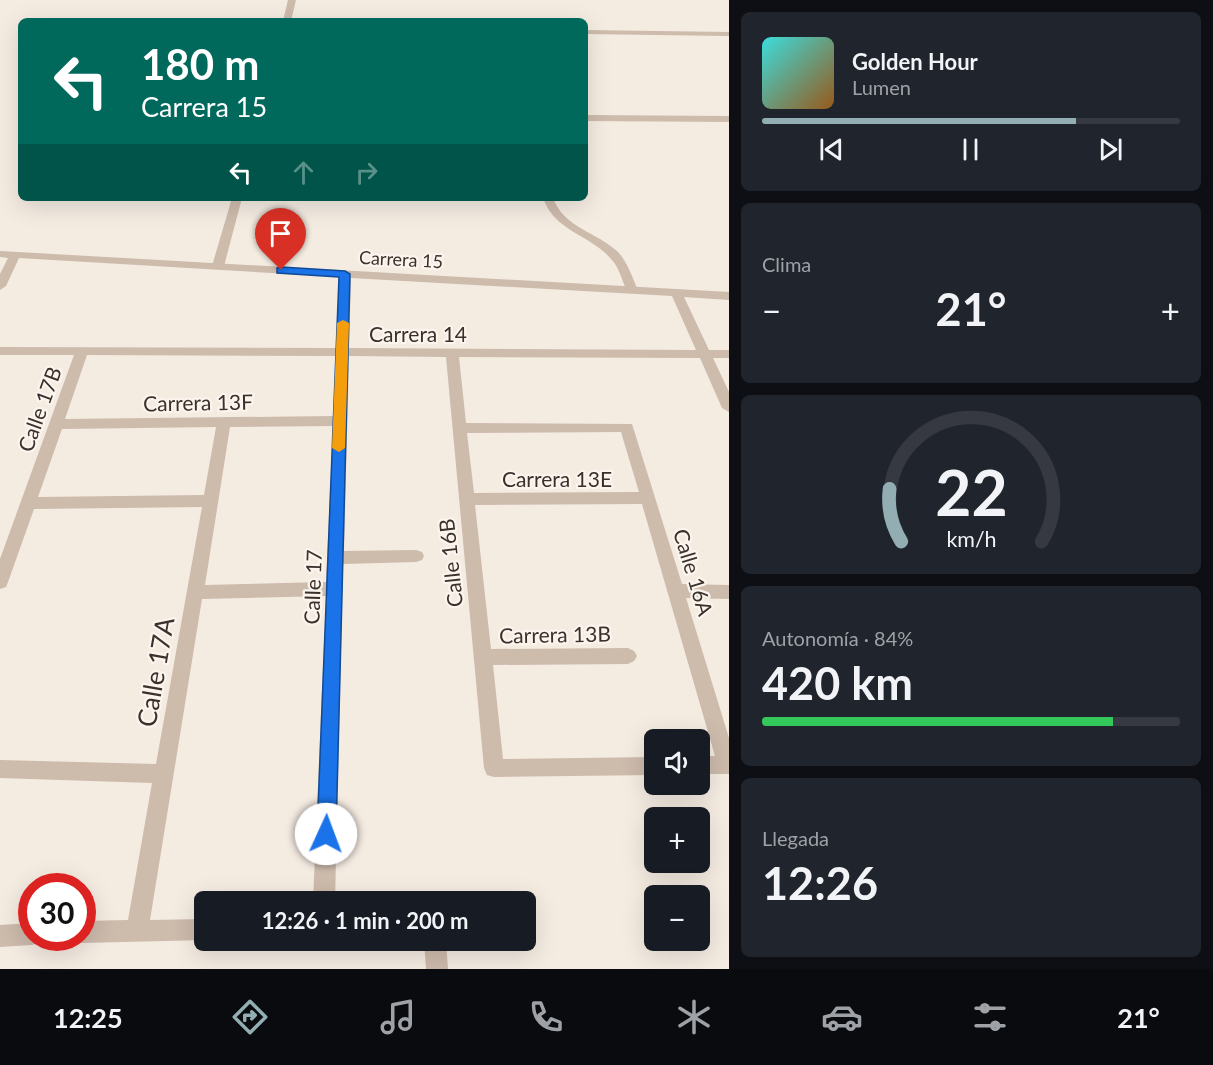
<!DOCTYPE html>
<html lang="es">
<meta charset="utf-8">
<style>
:root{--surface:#171b24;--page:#20242c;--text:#f1f3f6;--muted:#9ea1a6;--line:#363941;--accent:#92aeb2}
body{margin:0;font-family:Lato,sans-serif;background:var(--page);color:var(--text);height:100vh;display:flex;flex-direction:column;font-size:22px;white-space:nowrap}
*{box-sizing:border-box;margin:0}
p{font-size:20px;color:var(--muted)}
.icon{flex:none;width:33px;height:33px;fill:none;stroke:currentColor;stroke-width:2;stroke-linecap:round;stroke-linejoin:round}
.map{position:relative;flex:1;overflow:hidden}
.panel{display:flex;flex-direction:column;gap:12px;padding:12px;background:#0d0f14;width:484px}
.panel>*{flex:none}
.banner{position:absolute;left:18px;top:18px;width:570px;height:183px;border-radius:9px;box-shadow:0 6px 24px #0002;background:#00695c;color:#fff;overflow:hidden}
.buttons{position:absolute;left:644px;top:729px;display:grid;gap:12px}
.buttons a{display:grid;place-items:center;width:66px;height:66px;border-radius:9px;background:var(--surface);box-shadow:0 6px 24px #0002;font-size:30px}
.speed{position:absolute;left:18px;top:873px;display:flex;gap:12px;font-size:30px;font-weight:700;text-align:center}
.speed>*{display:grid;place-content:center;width:78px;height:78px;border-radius:50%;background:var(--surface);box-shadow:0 6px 24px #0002;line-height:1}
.speed .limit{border:9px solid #d22;background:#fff;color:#111}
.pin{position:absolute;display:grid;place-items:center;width:51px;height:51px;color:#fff;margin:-62px -26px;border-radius:50% 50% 50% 0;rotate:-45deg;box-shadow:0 0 6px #0007}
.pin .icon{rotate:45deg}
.me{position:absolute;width:66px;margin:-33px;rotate:2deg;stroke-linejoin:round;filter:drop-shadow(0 0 4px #0008)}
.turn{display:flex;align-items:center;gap:21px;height:126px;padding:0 24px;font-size:27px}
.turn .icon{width:78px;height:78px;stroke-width:2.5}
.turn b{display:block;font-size:42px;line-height:51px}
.lanes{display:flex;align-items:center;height:57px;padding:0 24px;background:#0003;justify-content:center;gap:30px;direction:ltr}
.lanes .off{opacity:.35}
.big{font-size:45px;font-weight:700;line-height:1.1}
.panel .tile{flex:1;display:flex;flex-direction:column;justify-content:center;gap:9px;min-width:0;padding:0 21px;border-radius:9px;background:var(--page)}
.panel .dial{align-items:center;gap:0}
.dial svg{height:156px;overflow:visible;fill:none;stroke:var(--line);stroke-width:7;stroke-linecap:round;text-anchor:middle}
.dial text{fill:var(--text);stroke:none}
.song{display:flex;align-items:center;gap:18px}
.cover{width:72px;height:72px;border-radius:9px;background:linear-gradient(135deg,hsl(180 70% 55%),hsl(30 70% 35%))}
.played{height:6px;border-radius:3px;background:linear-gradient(90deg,var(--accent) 75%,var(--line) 75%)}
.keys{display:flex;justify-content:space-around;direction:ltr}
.heat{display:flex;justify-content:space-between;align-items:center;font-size:33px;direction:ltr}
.charge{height:9px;border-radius:4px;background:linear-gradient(90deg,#34c759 84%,var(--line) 0)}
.trip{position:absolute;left:194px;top:891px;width:342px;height:60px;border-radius:9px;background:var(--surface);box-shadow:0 6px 24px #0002;font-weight:700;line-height:60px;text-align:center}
.tab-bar{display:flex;height:96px;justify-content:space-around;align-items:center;background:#090b0e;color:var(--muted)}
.tab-bar .icon{width:42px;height:42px}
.tab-bar .active{color:var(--accent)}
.tab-bar b{font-size:27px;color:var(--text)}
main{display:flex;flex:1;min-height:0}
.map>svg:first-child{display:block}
</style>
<main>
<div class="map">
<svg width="729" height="969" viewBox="0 0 729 969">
<rect width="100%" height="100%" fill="#f4ebe1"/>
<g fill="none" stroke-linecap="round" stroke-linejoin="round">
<!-- lane -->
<g fill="#cdbbac" fill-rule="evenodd">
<path d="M288 0H296L291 21H283Z"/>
<path d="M585 30 729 32V36L585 34Z"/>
<path d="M585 115 729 116V122L585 121Z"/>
<path d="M232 198H242L224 266 218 269 212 266Z"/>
<path d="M543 198H553C564 228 597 232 618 252 628 263 632 277 638 290L636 293H628C622 282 620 268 611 259 590 234 555 232 543 198Z"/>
</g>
<!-- street -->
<g fill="#cdbbac" fill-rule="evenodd">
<path d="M0 251 729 292V300L684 297 709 350H729V358H713L729 392V412L722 408 700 358 459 357 466 423 632 424 682 584 729 585V599L686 598 729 738V774H699V756H715L642 504 475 505 491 649 628 648 634 651 637 656 634 661 628 664 493 665 503 759 654 757V775L494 777 487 775 484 768 446 357 349 356 344 551 416 550 422 552 424 556 422 560 416 562 343 564 335 902H313L326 596 202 599 150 920 204 919 206 940 82 943 74 940 73 938H82V921L128 920 152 783 0 778V760L156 764 202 507 34 509 8 582 6 587 0 589V559L74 355H0V347L336 348 339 277 19 258 6 286 0 290V274L8 258 0 257ZM351 278 672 296 696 350 349 348ZM87 355 336 356 333 416 65 419ZM333 426 326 582 205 585 230 427ZM216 427 204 495 38 497 62 429ZM621 432 639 492 474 493 467 433Z"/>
<path d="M32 923V938H42L40 942 32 945 0 947V925Z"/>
<path d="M424 940H446L448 969H426Z"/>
</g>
</g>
<!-- route -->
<path fill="#1a73e8" stroke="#114b97" stroke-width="1.5" d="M281 267 345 271 350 274 336 834 333 841 326 844 320 841 317 834 339 277 277 273V268Z"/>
<!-- slow -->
<path fill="#f59e0b" d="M343 320 349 323 345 448 339 452 332 448 337 323Z"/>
<g text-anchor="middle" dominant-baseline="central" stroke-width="4.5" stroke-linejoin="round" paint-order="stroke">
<!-- far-street labels -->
<g font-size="18" fill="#3b302b" stroke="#fbf5ee">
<text transform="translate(401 259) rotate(3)">Carrera 15</text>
</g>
<!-- street labels -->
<g font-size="21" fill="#3b302b" stroke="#fbf5ee">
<text x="418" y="333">Carrera 14</text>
<text transform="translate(198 402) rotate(-1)">Carrera 13F</text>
<text transform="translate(39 409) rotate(-70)">Calle 17B</text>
<text x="557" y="478">Carrera 13E</text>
<text transform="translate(450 563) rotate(-96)">Calle 16B</text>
<text transform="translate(694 572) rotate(73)">Calle 16A</text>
<text transform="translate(312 587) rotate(-88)">Calle 17</text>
<text transform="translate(555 634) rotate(-1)">Carrera 13B</text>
</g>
<!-- near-street labels -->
<g font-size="26" fill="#3b302b" stroke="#fbf5ee">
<text transform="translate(155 672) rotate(-80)">Calle 17A</text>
</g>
</g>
</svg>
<div class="buttons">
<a><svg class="icon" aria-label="sound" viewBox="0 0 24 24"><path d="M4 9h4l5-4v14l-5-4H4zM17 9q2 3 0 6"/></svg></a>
<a>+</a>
<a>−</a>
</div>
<div class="speed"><div class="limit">30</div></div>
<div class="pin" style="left:281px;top:270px;background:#d93025"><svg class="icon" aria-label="arrive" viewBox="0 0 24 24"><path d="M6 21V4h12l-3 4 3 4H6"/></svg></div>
<svg class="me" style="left:326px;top:834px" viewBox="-20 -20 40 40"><circle r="19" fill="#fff"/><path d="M0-13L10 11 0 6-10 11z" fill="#1a73e8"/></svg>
<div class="trip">12:26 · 1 min · 200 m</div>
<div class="banner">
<div class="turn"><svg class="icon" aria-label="left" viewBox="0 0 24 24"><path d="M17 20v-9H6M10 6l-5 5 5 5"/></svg><div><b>180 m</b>Carrera 15</div></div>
<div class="lanes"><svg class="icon" aria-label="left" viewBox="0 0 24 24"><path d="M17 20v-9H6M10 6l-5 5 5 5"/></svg><svg class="icon off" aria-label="ahead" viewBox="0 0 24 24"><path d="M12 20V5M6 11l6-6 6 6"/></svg><svg class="icon off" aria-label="right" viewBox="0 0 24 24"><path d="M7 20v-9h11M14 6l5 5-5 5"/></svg></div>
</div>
</div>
<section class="panel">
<div class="tile">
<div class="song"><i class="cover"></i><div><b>Golden Hour</b><p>Lumen</p></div></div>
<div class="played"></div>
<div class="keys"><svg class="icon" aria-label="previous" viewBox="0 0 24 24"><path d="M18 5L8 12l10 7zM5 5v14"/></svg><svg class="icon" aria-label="pause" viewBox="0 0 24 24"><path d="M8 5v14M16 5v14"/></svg><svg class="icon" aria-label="next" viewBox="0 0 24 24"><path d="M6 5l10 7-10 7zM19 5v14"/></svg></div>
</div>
<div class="tile"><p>Clima</p>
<div class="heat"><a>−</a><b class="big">21°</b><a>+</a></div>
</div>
<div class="tile dial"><svg viewBox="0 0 100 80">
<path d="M14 69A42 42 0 1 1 86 69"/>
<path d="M14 69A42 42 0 0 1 8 42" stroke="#92aeb2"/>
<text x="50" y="56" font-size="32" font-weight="700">22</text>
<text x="50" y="72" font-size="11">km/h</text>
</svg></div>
<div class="tile"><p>Autonomía · 84%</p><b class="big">420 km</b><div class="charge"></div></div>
<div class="tile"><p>Llegada</p><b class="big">12:26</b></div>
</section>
</main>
<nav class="tab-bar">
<b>12:25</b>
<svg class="icon active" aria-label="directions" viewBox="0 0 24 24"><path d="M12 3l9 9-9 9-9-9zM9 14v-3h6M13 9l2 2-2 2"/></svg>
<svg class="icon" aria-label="music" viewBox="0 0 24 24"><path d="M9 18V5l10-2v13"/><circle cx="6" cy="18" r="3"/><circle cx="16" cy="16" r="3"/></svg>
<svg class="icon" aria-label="phone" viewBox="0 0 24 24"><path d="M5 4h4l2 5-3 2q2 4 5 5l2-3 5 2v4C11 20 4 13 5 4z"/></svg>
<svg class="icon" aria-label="climate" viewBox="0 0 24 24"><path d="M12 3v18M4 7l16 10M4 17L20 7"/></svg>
<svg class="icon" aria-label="car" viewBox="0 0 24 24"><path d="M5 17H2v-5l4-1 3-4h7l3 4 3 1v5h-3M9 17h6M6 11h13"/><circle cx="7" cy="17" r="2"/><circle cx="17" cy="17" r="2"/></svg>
<svg class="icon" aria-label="filters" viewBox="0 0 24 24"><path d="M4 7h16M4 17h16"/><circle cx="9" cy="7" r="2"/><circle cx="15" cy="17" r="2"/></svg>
<b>21°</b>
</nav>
